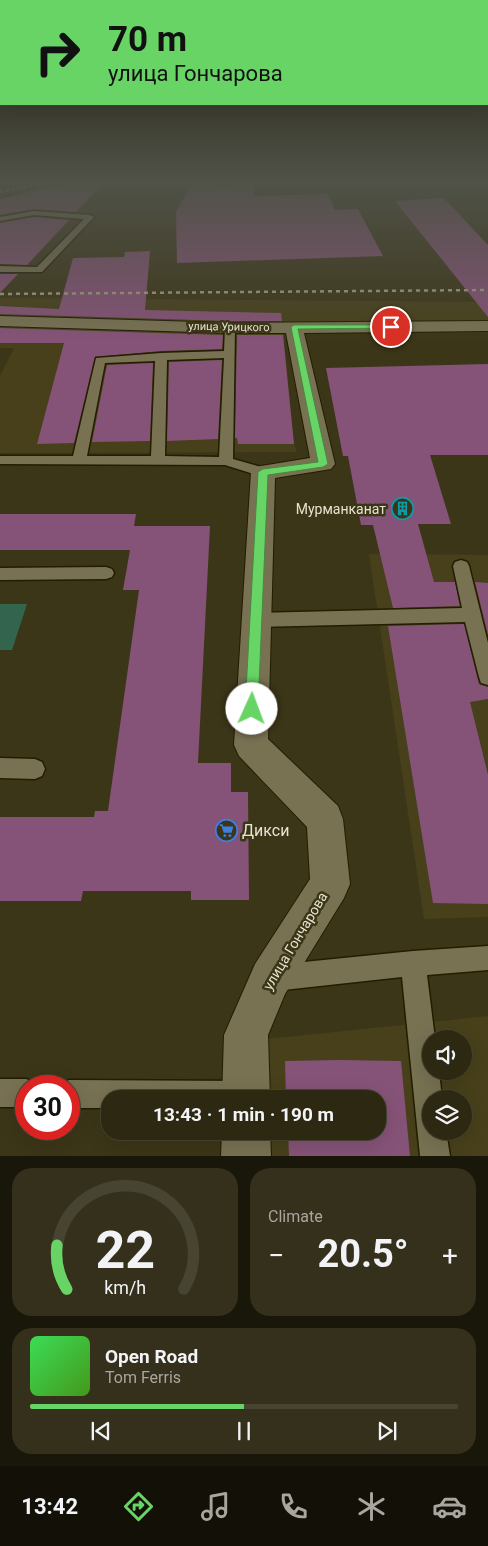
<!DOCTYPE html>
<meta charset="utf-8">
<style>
:root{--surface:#2d2812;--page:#35301b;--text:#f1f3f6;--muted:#a7a69f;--line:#484432;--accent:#68d465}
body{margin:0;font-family:Roboto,sans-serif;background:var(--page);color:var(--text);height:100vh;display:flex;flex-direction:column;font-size:19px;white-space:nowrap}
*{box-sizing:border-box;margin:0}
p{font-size:16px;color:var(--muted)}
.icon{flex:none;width:28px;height:28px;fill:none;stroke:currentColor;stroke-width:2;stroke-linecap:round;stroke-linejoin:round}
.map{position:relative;height:1156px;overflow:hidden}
.drawer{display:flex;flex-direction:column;gap:12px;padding:12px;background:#19160a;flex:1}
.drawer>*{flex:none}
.guide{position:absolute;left:0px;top:0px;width:489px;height:105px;box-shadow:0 5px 20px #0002,0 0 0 1px var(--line);background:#68d465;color:#111;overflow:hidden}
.controls{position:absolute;left:422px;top:1030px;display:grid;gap:10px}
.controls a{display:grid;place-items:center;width:50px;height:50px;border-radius:50%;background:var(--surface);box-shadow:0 5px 20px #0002,0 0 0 1px var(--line);font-size:25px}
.speed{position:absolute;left:15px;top:1075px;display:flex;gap:10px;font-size:25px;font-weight:700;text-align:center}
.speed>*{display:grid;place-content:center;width:65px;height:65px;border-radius:50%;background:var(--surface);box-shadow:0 5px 20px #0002,0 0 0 1px var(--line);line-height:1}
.speed .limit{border:8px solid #d22;background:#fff;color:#111}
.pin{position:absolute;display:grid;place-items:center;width:42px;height:42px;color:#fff;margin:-21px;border:2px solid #fff;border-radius:50%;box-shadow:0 1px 5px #0007}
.me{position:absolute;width:55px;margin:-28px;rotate:2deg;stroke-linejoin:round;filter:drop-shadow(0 0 4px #0008)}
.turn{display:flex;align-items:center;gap:18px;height:105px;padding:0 25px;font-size:22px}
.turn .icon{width:65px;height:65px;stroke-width:2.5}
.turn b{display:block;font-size:35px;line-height:42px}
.big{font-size:38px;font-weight:700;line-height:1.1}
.drawer .widget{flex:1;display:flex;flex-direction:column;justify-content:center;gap:8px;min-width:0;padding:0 18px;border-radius:20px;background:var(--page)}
.drawer .dial{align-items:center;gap:0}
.dial svg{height:130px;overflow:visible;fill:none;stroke:var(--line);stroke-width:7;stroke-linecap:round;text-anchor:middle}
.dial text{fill:var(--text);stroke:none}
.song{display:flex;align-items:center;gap:15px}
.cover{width:60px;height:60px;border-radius:8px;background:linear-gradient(135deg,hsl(130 70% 55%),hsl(100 70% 35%))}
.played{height:5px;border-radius:2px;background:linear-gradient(90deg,var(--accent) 50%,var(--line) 50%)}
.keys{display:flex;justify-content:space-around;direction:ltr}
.heat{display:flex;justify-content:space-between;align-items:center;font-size:28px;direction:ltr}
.drawer .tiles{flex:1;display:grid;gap:12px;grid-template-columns:1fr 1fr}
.widget:last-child{grid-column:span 2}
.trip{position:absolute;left:101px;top:1090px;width:285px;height:50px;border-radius:20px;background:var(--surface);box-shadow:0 5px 20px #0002,0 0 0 1px var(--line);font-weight:700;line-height:50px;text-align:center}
.dock{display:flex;height:80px;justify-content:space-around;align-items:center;background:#121007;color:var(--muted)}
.dock .icon{width:35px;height:35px}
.dock .selected{color:var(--accent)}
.dock b{font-size:22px;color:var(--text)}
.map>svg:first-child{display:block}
</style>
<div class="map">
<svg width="488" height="1156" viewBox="0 0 488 1156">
<rect width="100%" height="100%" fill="#3c3618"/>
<!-- built -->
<g fill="#47401a" fill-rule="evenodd">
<path d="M0 298 488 302V330H283L294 444 297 452 0 453V376L14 348H0Z"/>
<path d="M369 554 488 555V917L424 919Z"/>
<path d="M488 1016V1156H270V1131H378V1099H269L267 1039ZM431 1039H464V1071H431ZM431 1099H464V1131H431Z"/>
</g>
<!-- green -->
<path fill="#33654e" d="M0 604H27L12 650H0Z"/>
<!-- building -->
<g fill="#855377">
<path d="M75 181H105L76 212 34 209 0 215V199Z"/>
<path d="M228 181H256L254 196 328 194 335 210 358 209 383 256 177 263 176 212 192 183 227 185Z"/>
<path d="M444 198 488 245V317L395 201Z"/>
<path d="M34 217 69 220 27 265 0 264V223Z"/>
<path d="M150 251 145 310 281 313 282 321H230L0 314V306L59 309 73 258 124 257 125 252Z"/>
<path d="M0 274H18L0 293Z"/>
<path d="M0 328 223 335 222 349 161 351 95 357 74 443 37 444 64 343H0Z"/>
<path d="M237 335H283L294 444H238L237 438H235Z"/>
<path d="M222 360 218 439 167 441 169 362Z"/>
<path d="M153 363 150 441 92 442 107 365Z"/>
<path d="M488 364V455H430L451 524H418L434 582H455L460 606 393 608 373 525H361L348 456H343L326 368Z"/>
<path d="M0 514H136L134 526H210L198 763H231V792H248L249 900H191V891H83L81 901H0V817H94L95 811H108L139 590H123L130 550H0Z"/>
<path d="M475 582 488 583V635Z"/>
<path d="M464 624 479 684 488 687V699L470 702 488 775V904L433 903 388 626Z"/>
<path d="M339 1060 401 1061 410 1156H289L288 1131H378V1099H286L285 1061Z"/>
</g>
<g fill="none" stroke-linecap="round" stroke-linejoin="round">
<defs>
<g id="lane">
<path d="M34 211 90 215 94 217 42 272H0V266L37 267 84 219 34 215 0 221V217Z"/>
<path d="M230 325 235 328 233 459 268 469 270 472 268 475 263 477 225 465 0 464V456H73L96 358 161 353 224 351 225 328ZM224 358 219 457 165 456 167 360ZM155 361 151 456H87L105 363Z"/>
<path d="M461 560 467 562 469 566 488 643V685L481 683 479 677 465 622 255 627 249 625 246 620 249 615 255 613 462 608 453 566 455 562Z"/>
<path d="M106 567 112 569 114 573 112 577 106 579 0 580V568Z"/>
<path d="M0 758 35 759 42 762 45 769 42 776 35 779 0 778Z"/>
<path d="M488 946V970L427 975 435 1039H431V1071H439L442 1099H431V1131H446L450 1156H420L402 977 274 991 265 987 261 978 265 969 274 965 413 951Z"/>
<path d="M0 1079H26L36 1083 37 1086H26V1107H0Z"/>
<path d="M69 1080 244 1081 254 1085 258 1095 256 1099H110V1108H69V1086H58Z"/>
</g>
<g id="street">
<path d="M0 316 230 323 488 321V331L304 333 335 464 331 469 275 478 268 739 338 806 343 819 350 884 344 898 285 994 268 1035 270 1099H222L224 1035 255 964 310 879 307 827 239 756 234 745 251 472 255 467 310 458 286 333H230L0 326Z"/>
<path d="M222 1131H270L271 1156H221Z"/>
</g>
</defs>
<!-- lane casing -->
<use href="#lane" stroke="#231d01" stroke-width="3"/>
<!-- street casing -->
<use href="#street" stroke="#231d01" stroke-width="2"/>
<!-- lane -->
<use href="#lane" fill="#787253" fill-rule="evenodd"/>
<!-- street -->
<use href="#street" fill="#787253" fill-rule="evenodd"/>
<!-- rail-far1 -->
<path stroke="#a39e88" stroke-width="2" stroke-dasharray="3 3" stroke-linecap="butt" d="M0 192 56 181"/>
<!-- rail -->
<path stroke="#a39e88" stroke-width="2.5" stroke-dasharray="4 4" stroke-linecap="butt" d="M0 294 488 290"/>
</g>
<!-- sky -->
<linearGradient id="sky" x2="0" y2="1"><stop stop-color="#211e0d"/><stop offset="0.53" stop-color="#505248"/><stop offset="1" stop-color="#505248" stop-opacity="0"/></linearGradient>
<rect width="488" height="343" fill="url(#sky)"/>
<!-- route -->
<path fill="#68d465" stroke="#448a42" d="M391 325H394V328L298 329 328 464 323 467 268 475 258 709 257 713 252 715 247 713 245 709 258 472 263 469 318 462 291 327 294 325Z"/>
<!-- icons -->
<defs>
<symbol id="building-ring" viewBox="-11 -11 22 22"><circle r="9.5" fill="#3c3618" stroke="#0f9aa8" stroke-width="1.5"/><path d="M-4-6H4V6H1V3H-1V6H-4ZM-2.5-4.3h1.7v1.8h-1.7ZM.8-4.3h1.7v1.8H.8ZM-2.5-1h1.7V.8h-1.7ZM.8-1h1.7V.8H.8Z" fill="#0f9aa8"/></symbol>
<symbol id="supermarket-ring" viewBox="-11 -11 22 22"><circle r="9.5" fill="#3c3618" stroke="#3f7fe0" stroke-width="1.5"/><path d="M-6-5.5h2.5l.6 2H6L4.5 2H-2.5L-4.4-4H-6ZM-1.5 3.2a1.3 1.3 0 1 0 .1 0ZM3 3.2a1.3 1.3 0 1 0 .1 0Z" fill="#3f7fe0"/></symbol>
</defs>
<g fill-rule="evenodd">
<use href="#building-ring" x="390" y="496" width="25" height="25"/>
<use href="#supermarket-ring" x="214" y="818" width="25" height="25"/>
</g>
<g text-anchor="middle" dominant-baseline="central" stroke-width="5" stroke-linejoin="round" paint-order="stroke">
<!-- far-street labels -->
<g font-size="11" fill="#e6e3d2" stroke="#3c3618">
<text transform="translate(229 327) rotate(1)">улица Урицкого</text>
</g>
<!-- poi labels -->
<g font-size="14" fill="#e6e3d2" stroke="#3c3618" text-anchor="end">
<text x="386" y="509">Мурманканат</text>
</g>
<!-- street labels -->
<g font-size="14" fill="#e6e3d2" stroke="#3c3618">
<text transform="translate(295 941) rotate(-59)">улица Гончарова</text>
</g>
<!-- near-poi labels -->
<g font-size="16" fill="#e6e3d2" stroke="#3c3618" text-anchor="start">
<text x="242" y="830">Дикси</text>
</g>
</g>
</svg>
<div class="controls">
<a><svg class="icon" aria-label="sound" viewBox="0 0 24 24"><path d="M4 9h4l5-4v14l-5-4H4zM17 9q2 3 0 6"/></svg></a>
<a><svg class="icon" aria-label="layers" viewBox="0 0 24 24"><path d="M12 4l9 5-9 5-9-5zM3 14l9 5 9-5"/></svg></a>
</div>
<div class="speed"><div class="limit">30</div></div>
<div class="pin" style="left:391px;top:327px;background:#d93025"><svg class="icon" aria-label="arrive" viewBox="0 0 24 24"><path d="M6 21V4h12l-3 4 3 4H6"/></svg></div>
<svg class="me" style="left:252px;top:709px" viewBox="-20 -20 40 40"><circle r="19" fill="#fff"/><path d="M0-13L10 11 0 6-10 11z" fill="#68d465"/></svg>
<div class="trip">13:43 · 1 min · 190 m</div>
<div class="guide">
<div class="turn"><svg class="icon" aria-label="right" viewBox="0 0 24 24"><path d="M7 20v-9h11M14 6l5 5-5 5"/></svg><div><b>70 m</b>улица Гончарова</div></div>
</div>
</div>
<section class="drawer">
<div class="tiles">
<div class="widget dial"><svg viewBox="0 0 100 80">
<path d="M14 69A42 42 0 1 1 86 69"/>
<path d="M14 69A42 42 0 0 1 8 42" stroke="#68d465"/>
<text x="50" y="56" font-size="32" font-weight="700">22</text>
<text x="50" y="72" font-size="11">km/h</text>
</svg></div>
<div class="widget"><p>Climate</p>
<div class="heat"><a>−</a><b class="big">20.5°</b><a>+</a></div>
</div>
<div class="widget">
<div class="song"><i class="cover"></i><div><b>Open Road</b><p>Tom Ferris</p></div></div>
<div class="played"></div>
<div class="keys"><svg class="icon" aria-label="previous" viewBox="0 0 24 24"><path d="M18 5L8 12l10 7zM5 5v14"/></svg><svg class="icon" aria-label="pause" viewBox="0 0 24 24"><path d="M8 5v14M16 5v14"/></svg><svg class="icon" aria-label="next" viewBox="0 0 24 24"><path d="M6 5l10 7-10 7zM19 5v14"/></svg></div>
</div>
</div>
</section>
<nav class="dock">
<b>13:42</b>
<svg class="icon selected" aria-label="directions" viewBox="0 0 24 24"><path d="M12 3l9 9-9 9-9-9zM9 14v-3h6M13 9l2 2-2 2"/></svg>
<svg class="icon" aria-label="music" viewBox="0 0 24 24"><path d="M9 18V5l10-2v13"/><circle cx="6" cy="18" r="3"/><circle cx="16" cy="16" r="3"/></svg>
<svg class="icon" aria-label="phone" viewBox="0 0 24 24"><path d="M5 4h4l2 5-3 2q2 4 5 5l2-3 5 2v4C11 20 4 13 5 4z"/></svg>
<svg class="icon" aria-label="climate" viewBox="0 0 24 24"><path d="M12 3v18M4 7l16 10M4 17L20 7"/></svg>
<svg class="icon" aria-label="car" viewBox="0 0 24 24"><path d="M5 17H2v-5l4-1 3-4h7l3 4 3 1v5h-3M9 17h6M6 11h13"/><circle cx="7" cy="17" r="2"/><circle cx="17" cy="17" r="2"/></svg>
</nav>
